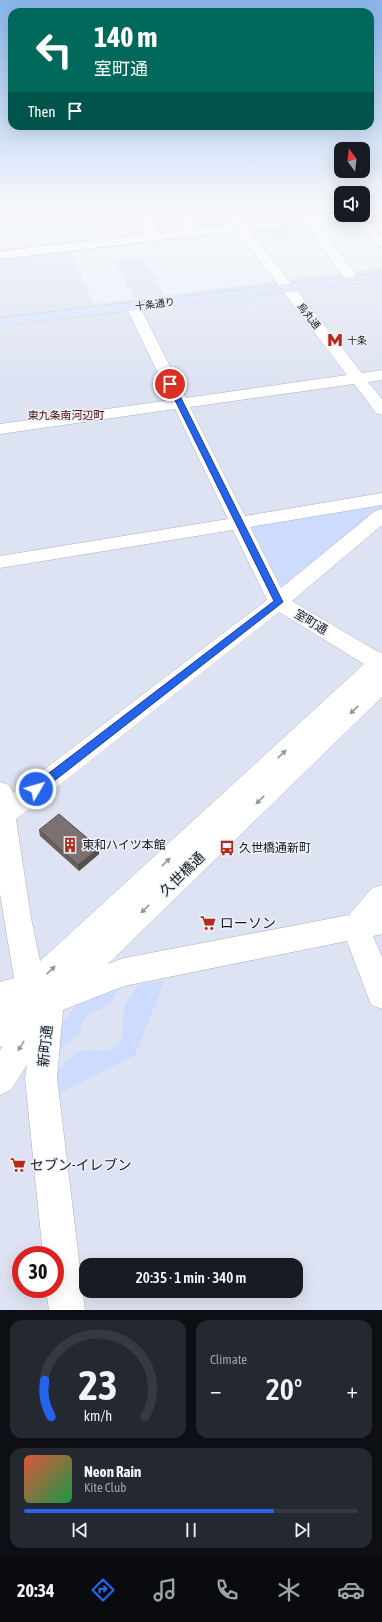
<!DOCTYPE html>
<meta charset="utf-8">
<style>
:root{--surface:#171b24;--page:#242831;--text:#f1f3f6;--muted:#9ea1a6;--line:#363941;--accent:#2563eb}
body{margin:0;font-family:"Asap Condensed","Noto Sans JP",sans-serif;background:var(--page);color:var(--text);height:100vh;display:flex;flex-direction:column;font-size:15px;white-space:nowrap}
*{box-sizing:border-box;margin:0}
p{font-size:13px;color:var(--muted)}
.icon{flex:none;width:22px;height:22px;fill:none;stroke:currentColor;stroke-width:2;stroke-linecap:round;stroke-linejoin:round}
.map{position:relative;height:1310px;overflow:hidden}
.drawer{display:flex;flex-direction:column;gap:10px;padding:10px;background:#0d0f14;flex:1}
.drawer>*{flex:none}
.top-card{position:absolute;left:8px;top:8px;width:366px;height:122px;border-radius:12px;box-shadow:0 4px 16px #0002;background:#00695c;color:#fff;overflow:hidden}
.needle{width:26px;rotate:345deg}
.controls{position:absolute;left:334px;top:142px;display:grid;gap:8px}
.controls a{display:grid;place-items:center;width:36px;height:36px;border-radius:8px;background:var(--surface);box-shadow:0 4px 16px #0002;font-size:20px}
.speed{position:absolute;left:12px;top:1246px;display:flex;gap:8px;font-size:20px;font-weight:700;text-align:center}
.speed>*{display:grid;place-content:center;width:52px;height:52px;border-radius:50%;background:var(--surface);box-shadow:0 4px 16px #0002;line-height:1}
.speed .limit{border:6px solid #d22;background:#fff;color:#111}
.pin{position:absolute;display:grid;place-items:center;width:34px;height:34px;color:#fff;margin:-17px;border:2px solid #fff;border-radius:50%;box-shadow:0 1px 4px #0007}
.me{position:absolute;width:44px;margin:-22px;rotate:52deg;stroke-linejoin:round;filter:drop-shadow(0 0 3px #0008)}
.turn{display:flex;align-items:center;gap:14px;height:84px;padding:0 20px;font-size:18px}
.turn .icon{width:52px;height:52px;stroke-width:2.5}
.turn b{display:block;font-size:28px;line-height:34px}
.then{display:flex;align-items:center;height:38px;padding:0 20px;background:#0003;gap:8px;font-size:15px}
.big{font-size:30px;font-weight:600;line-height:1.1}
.drawer .tile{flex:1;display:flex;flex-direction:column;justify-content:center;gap:6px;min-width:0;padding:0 14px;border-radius:12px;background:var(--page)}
.drawer .dial{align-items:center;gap:0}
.dial svg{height:104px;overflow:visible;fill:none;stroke:var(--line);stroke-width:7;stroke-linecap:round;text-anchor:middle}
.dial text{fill:var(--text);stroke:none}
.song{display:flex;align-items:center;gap:12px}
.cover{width:48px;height:48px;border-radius:6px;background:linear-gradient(135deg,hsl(10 70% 55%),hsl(140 70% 35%))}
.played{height:4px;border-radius:2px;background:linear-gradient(90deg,var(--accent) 75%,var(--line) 75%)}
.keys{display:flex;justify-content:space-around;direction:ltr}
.heat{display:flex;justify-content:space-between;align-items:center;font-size:22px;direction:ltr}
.drawer .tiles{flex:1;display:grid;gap:10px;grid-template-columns:1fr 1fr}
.tile:last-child{grid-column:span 2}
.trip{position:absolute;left:79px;top:1258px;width:224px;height:40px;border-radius:12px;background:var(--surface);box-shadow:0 4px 16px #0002;font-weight:600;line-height:40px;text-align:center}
.menu{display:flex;height:64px;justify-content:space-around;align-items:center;background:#090b0e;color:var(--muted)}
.menu .icon{width:28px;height:28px}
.menu .on{color:var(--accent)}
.menu b{font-size:18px;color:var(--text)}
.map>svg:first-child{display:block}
</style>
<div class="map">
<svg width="382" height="1310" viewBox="0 0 382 1310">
<rect width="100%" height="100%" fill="#ecf0f8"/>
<!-- built -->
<g fill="#dde3f2" fill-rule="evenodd">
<path d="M306 222 311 227 292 229 293 230 287 231 292 238 277 240 266 226Z"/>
<path d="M69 249 94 304 382 268V1310H0V257ZM21 1255H55V1289H21ZM86 1265H296V1291H86Z"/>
<path d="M143 258 164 294 134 298 115 261Z"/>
</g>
<!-- green -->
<g fill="#cddcfe">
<path d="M380 505 382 506V511L289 586 280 584 251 531 256 525Z"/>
<path d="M165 980 135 1055 57 1095 54 1074C62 1067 70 1057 79 1052 92 1045 106 1059 119 1042 126 1033 121 1019 124 1009 127 1000 133 993 138 985Z"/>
<path d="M119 988 112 1002 104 1008 89 1014 84 1019 79 1033 51 1058 52 1036 82 997Z"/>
</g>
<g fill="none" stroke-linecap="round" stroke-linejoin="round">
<defs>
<path id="minor" d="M131 203H143L160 233 186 230 170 203H182L197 228 232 224 216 203H228L244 223 341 212V215H363V209L382 207V215L364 216 382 236V247L378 246 351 216 346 219 317 222 360 280 358 283H348L305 223 249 230 362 373 382 370V380L368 382 382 399V415L376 413 354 384 190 407 245 516 382 493V505L250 527 281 588 375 511 382 509V525L292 601 375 650 382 653V697L108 964 124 958 349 915 372 888 382 885V934L373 936 382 957V1009L371 1005 347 941 124 986 63 1010 57 1078 85 1310H49L46 1289H55V1255H43L25 1078 27 1065 11 1090 0 1095V1050L3 1046 0 1047V982L14 978 0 894V782L9 785 13 793 267 600 233 530 0 568V556L228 519 175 409 0 434V424L171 400 126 307 128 304 133 303 138 304 140 307 186 398 347 375 237 231 0 259V251L148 234ZM279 612 364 664 40 961 31 918 16 819Z"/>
<path id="major" d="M382 273V281L0 326V318Z"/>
</defs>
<!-- minor casing -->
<use href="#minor" stroke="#adb1b8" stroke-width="1"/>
<!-- major casing -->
<use href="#major" stroke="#cccdcd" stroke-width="1"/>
<!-- minor -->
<use href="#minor" fill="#fff" fill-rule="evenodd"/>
<!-- major -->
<use href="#major" fill="#d6e2fe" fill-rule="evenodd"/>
</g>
<!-- wall -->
<path fill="#696160" d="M39 830 99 848V854L79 871 40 836Z"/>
<!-- shaded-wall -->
<path fill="#554f4e" d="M99 848V854L79 871 78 865Z"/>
<!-- building -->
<path fill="#7a7170" stroke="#554f4e" d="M59 814 99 848 78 865 39 830Z"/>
<!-- one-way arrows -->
<defs><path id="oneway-solid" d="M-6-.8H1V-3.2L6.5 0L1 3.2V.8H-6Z"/></defs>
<g fill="#989899">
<use href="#oneway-solid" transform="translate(354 710) rotate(136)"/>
<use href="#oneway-solid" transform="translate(282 754) rotate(-43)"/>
<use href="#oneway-solid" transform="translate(260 800) rotate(136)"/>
<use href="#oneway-solid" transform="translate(166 862) rotate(-43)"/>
<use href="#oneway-solid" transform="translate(145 909) rotate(136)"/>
<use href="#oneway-solid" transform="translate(51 970) rotate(-43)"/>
<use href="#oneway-solid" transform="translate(21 1046) rotate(122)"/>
</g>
<!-- sky -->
<linearGradient id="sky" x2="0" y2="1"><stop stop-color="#89b4ea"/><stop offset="0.53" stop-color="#f6f8fc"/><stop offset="1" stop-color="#f6f8fc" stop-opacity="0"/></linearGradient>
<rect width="382" height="386" fill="url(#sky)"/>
<!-- route -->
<path fill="#2563eb" stroke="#184099" d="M168 382 174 384 283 602 40 792 36 794 32 792 31 789 32 786 274 601 167 384Z"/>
<!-- icons -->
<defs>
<symbol id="metro-bare" viewBox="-9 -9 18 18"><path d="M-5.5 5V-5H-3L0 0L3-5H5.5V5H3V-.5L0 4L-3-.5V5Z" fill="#b72a1a" stroke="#ecf0f8" stroke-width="2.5" paint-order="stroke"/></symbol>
<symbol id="building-bare" viewBox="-9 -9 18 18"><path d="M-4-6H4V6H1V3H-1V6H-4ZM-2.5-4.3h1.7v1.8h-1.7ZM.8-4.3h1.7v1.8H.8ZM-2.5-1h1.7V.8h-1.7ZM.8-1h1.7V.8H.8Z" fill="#b72a1a" stroke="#ecf0f8" stroke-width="2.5" paint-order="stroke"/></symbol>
<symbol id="bus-bare" viewBox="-9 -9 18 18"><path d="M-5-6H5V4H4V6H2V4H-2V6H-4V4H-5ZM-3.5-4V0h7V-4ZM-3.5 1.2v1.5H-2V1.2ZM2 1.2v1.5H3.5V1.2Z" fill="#b72a1a" stroke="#ecf0f8" stroke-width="2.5" paint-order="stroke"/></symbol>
<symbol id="supermarket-bare" viewBox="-9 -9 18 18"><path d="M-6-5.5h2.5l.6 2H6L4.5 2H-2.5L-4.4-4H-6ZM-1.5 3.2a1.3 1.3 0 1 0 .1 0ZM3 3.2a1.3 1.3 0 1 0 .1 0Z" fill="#b72a1a" stroke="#ecf0f8" stroke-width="2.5" paint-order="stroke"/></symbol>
</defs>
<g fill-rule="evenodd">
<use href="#metro-bare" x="324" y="329" width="22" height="22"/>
<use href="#building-bare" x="59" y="834" width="22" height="22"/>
<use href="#bus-bare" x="216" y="837" width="22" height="22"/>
<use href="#supermarket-bare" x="197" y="912" width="22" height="22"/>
<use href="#supermarket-bare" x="7" y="1154" width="22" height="22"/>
</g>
<g text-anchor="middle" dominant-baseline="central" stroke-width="3" stroke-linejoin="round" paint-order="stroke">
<!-- far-street labels -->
<g font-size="10" fill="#191b1d" stroke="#ecf0f8">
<text transform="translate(155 304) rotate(-7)">十条通り</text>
<text transform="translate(309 316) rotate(52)">烏丸通</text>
</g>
<!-- far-poi labels -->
<g font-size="10" fill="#191b1d" stroke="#ecf0f8" text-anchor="start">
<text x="347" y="340">十条</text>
</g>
<!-- far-neighbourhood labels -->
<g font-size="11" fill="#500d06" stroke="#ecf0f8">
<text x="66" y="415">東九条南河辺町</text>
</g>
<!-- street labels -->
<g font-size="12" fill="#191b1d" stroke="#ecf0f8">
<text transform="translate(311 622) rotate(31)">室町通</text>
</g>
<!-- poi labels -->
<g font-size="12" fill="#191b1d" stroke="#ecf0f8" text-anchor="start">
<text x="82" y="845">東和ハイツ本館</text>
<text x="239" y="848">久世橋通新町</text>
</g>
<!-- near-street labels -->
<g font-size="14" fill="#191b1d" stroke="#ecf0f8">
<text transform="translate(182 874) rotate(-44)">久世橋通</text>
<text transform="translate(45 1046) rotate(-84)">新町通</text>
</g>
<!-- near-poi labels -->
<g font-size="14" fill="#191b1d" stroke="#ecf0f8" text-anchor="start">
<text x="220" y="923">ローソン</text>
<text x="30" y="1165">セブン-イレブン</text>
</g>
</g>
</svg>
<div class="controls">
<a><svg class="needle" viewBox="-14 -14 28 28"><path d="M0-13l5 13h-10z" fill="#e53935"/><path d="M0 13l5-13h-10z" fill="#9ea1a6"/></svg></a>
<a><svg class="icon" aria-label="sound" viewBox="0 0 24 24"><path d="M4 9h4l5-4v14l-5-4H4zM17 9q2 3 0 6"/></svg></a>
</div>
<div class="speed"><div class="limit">30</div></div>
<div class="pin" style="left:170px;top:384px;background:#d93025"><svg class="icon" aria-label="arrive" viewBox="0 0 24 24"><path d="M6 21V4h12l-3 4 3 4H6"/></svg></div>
<svg class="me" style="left:36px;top:789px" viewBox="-20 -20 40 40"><circle r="17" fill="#2563eb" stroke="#fff" stroke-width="3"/><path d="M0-11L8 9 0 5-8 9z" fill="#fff"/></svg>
<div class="trip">20:35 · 1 min · 340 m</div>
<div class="top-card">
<div class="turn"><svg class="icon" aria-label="left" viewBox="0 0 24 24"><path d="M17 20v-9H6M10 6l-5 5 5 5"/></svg><div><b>140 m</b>室町通</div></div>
<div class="then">Then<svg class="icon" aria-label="arrive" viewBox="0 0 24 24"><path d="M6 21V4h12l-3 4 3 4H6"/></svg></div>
</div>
</div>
<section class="drawer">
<div class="tiles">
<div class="tile dial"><svg viewBox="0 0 100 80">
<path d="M14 69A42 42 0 1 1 86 69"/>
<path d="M14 69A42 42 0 0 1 9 41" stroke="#2563eb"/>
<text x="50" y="56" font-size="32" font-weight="700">23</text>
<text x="50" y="72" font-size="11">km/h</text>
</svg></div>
<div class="tile"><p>Climate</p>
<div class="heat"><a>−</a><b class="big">20°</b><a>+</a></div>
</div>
<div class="tile">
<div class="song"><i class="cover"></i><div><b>Neon Rain</b><p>Kite Club</p></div></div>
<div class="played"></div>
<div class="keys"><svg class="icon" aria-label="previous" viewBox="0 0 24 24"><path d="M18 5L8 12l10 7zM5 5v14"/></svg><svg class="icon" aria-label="pause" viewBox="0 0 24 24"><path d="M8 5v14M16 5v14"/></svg><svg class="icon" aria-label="next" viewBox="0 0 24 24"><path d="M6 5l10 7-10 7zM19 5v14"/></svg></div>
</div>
</div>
</section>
<nav class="menu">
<b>20:34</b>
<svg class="icon on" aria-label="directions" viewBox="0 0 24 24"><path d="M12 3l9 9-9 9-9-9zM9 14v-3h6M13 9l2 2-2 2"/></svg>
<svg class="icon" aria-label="music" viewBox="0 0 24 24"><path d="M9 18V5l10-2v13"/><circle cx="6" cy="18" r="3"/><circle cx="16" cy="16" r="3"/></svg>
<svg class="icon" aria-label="phone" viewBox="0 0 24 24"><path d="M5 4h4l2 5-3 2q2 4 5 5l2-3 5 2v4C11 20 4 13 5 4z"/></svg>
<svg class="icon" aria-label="climate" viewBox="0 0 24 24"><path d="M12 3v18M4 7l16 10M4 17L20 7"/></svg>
<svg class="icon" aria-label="car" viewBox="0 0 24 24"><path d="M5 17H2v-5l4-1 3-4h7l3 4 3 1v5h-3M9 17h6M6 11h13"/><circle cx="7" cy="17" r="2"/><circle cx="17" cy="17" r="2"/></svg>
</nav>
